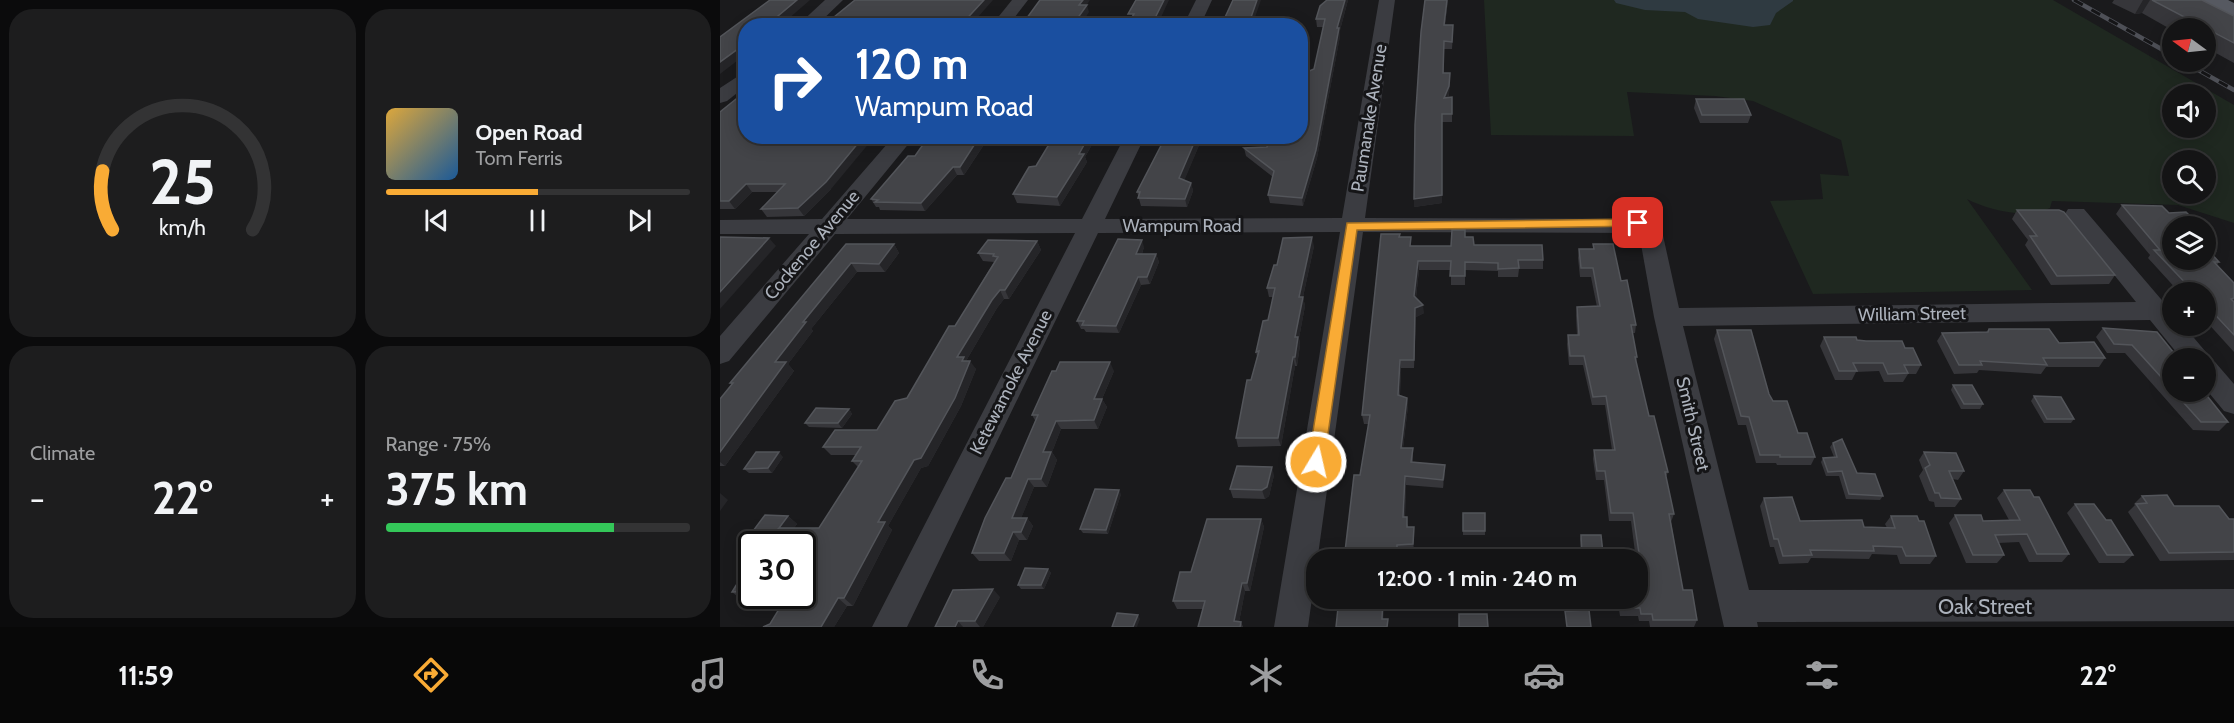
<!DOCTYPE html>
<meta charset="utf-8">
<style>
:root{--surface:#141415;--page:#1d1d1e;--text:#f1f3f6;--muted:#9d9ea0;--line:#333334;--accent:#f9ab35}
body{margin:0;font-family:Cabin,sans-serif;background:var(--page);color:var(--text);height:100vh;display:flex;flex-direction:column;font-size:22px;white-space:nowrap}
*{box-sizing:border-box;margin:0}
p{font-size:20px;color:var(--muted)}
.icon{flex:none;width:33px;height:33px;fill:none;stroke:currentColor;stroke-width:2;stroke-linecap:round;stroke-linejoin:round}
.map{position:relative;flex:1;overflow:hidden}
.side{display:flex;flex-direction:column;gap:9px;padding:9px;background:#0b0b0c;width:720px}
.side>*{flex:none}
.banner{position:absolute;left:18px;top:18px;width:570px;height:126px;border-radius:24px;box-shadow:0 3px 15px #0003,0 0 0 2px var(--line);background:#1a4fa0;color:#fff;overflow:hidden}
.needle{width:39px;rotate:285deg}
.tools{position:absolute;left:1442px;top:18px;display:grid;gap:12px}
.tools a{display:grid;place-items:center;width:54px;height:54px;border-radius:50%;background:var(--surface);box-shadow:0 3px 15px #0003,0 0 0 2px var(--line);font-size:30px}
.speed{position:absolute;left:18px;top:531px;display:flex;gap:12px;font-size:30px;font-weight:700;text-align:center}
.speed>*{display:grid;place-content:center;width:78px;height:78px;border-radius:50%;background:var(--surface);box-shadow:0 3px 15px #0003,0 0 0 2px var(--line);line-height:1}
.speed .limit{border:3px solid #111;border-radius:9px;background:#fff;color:#111}
.pin{position:absolute;display:grid;place-items:center;width:51px;height:51px;color:#fff;margin:-26px;border-radius:12px;box-shadow:0 3px 9px #0006}
.me{position:absolute;width:66px;margin:-33px;rotate:9deg;stroke-linejoin:round;filter:drop-shadow(0 0 4px #0008)}
.turn{display:flex;align-items:center;gap:21px;height:126px;padding:0 18px;font-size:27px}
.turn .icon{width:78px;height:78px;stroke-width:2.5}
.turn b{display:block;font-size:42px;line-height:51px}
.big{font-size:45px;font-weight:700;line-height:1.1}
.side .card{flex:1;display:flex;flex-direction:column;justify-content:center;gap:9px;min-width:0;padding:0 21px;border-radius:24px;background:var(--page)}
.side .dial{align-items:center;gap:0}
.dial svg{height:156px;overflow:visible;fill:none;stroke:var(--line);stroke-width:7;stroke-linecap:round;text-anchor:middle}
.dial text{fill:var(--text);stroke:none}
.song{display:flex;align-items:center;gap:18px}
.cover{width:72px;height:72px;border-radius:9px;background:linear-gradient(135deg,hsl(40 70% 55%),hsl(210 70% 35%))}
.played{height:6px;border-radius:3px;background:linear-gradient(90deg,var(--accent) 50%,var(--line) 50%)}
.keys{display:flex;justify-content:space-around;direction:ltr}
.heat{display:flex;justify-content:space-between;align-items:center;font-size:33px;direction:ltr}
.charge{height:9px;border-radius:4px;background:linear-gradient(90deg,#34c759 75%,var(--line) 0)}
.side .tiles{flex:1;display:grid;gap:9px;grid-template-columns:repeat(2,1fr)}
.trip{position:absolute;left:586px;top:549px;width:342px;height:60px;border-radius:24px;background:var(--surface);box-shadow:0 3px 15px #0003,0 0 0 2px var(--line);font-weight:700;line-height:60px;text-align:center}
.dock{display:flex;height:96px;justify-content:space-around;align-items:center;background:#080808;color:var(--muted)}
.dock .icon{width:42px;height:42px}
.dock .current{color:var(--accent)}
.dock b{font-size:27px;color:var(--text)}
main{display:flex;flex:1;min-height:0}
.map>svg:first-child{display:block}
</style>
<main>
<section class="side">
<div class="tiles">
<div class="card dial"><svg viewBox="0 0 100 80">
<path d="M14 69A42 42 0 1 1 86 69"/>
<path d="M14 69A42 42 0 0 1 9 39" stroke="#f9ab35"/>
<text x="50" y="56" font-size="32" font-weight="700">25</text>
<text x="50" y="72" font-size="11">km/h</text>
</svg></div>
<div class="card">
<div class="song"><i class="cover"></i><div><b>Open Road</b><p>Tom Ferris</p></div></div>
<div class="played"></div>
<div class="keys"><svg class="icon" aria-label="previous" viewBox="0 0 24 24"><path d="M18 5L8 12l10 7zM5 5v14"/></svg><svg class="icon" aria-label="pause" viewBox="0 0 24 24"><path d="M8 5v14M16 5v14"/></svg><svg class="icon" aria-label="next" viewBox="0 0 24 24"><path d="M6 5l10 7-10 7zM19 5v14"/></svg></div>
</div>
<div class="card"><p>Climate</p>
<div class="heat"><a>−</a><b class="big">22°</b><a>+</a></div>
</div>
<div class="card"><p>Range · 75%</p><b class="big">375 km</b><div class="charge"></div></div>
</div>
</section>
<div class="map">
<svg width="1514" height="627" viewBox="0 0 1514 627">
<rect width="100%" height="100%" fill="#1a1a1c"/>
<!-- green -->
<path fill="#1f2820" fill-rule="evenodd" d="M764 0H1333L1514 105V223L1458 205 1332 201 1330 208C1306 219 1270 211 1247 199L1312 290 1093 294 1050 201 1103 199 1100 174 1129 176 1121 140 1033 101 995 96 907 92 914 136 771 135ZM1452 94H1485V128H1452ZM1452 160H1485V194H1452Z"/>
<!-- water -->
<path fill="#2f3a41" d="M894 0H1073V1L1056 13 1050 25 1033 27 978 19 965 12 925 10 896 3Z"/>
<g fill="none" stroke-linecap="round" stroke-linejoin="round">
<!-- minor -->
<g fill="#3b3c41" fill-rule="evenodd">
<path d="M105 0H123L96 26H77Z"/>
<path d="M292 0H308L288 26H271Z"/>
<path d="M476 0H492L480 26H463Z"/>
<path d="M659 0H675L645 218 931 219 942 231 959 308 1416 302 1345 214 1348 209H1364L1452 312V326H1464L1485 351 1488 360 1495 362 1514 384V414L1504 411 1485 388V358H1461L1430 320 963 326 1029 590 1514 589V621L1037 622 1038 627H1004L934 317 919 233 643 232 588 627H554L620 232 378 233 187 627H152L355 233 115 234 9 361 0 364V336L89 234H0V220L102 219 174 136H195L127 219H362L405 136H425L385 219 622 218Z"/>
<path d="M26 71V86L7 101 0 103V88Z"/>
</g>
<!-- major -->
<path fill="#565961" fill-rule="evenodd" d="M1482 0H1508L1514 3V17L1485 4Z"/>
<defs>
<g id="rail">
<path d="M1354 0 1452 55"/>
<path d="M1464 62 1514 90"/>
</g>
</defs>
<!-- rail casing -->
<use href="#rail" stroke="#4e5057" stroke-width="4.5"/>
<!-- rail -->
<use href="#rail" stroke="#151517" stroke-width="3" stroke-dasharray="10" stroke-linecap="butt"/>
</g>
<!-- wall -->
<g fill="#36363a">
<path d="M607 0H628L620 30V36L597 158 583 206 550 203 548 195 553 177 526 156 524 148 547 147 572 139 594 69 603 27H597L596 19Z"/>
<path d="M705 0H728L725 25 733 33 732 49H724V73H730L729 94 728 98 732 97V122H722V203L694 207V199Z"/>
<path d="M1394 0H1482L1514 16V63L1485 47V28H1452V30L1422 13 1415 14 1392 3Z"/>
<path d="M976 99 1031 115 1028 123H980L974 108Z"/>
<path d="M0 112 111 189 84 216 47 217 41 209 58 192H32L15 209H0Z"/>
<path d="M334 136H377L365 157 367 162 340 206 297 203 293 194 316 166Z"/>
<path d="M446 136H483L464 180 471 183 473 191 467 207 421 206 417 192Z"/>
<path d="M269 137 244 175H237L205 211 160 210 159 207H156L151 199 195 156Z"/>
<path d="M1402 205 1485 241 1495 251 1492 254 1499 262 1497 265 1514 283V352L1485 320V292H1459L1428 258 1430 255 1396 214Z"/>
<path d="M1297 210 1395 275 1389 284 1331 285 1305 245 1308 240 1292 219Z"/>
<path d="M680 237 692 246H731L745 237 754 245 823 260V269H799L798 277H778V271L745 270V285H731V270H699L696 298 704 313 696 317 694 368H681L680 395 687 398 688 406 683 448H693V463L725 465V473L723 488 686 485 685 517 688 527 694 535V552L678 553V559L624 560 640 475 649 424H644L642 415Z"/>
<path d="M317 241 321 250 289 299H284L277 308 246 361 256 369 241 406 208 466 201 468 168 526 172 530 133 606H127L114 627H43L50 624 82 596 88 567 66 539 65 540 42 539 33 531 68 516 77 524 74 528H99L138 467 132 461 136 455H111L103 447 157 430 187 398 235 326 274 262 263 261 258 253Z"/>
<path d="M126 244H174L179 253 165 272H137L91 329 93 331 68 364 74 371 5 466H0V399L12 384 10 383Z"/>
<path d="M873 244 901 281 916 325 915 333H912L917 357 916 362 929 416 948 472 946 477 954 514 951 522 963 590 977 620 974 627H930L929 621H919L918 616H900L897 598H918L920 587 918 571V560H916L911 521H889L884 480H876L873 459 874 450H892L885 405H872L863 365H849L847 344 848 335H857L856 316 857 307H877L871 277H860L858 258 859 249H873Z"/>
<path d="M594 246 583 297 585 306 579 338 580 345 577 366H575L561 446 518 447 516 438 537 357 536 352 548 320 553 297H549L547 288 557 265Z"/>
<path d="M424 247 422 254H436L439 262 430 284 421 285 399 333 366 332 364 329H361L357 321Z"/>
<path d="M1383 328 1452 358V392H1484L1508 422 1499 431 1473 430 1405 353H1387L1376 337Z"/>
<path d="M1269 329 1339 343 1385 358 1379 367H1326L1321 374 1259 370 1257 373 1234 374 1217 341 1222 333 1266 332Z"/>
<path d="M997 330 1049 394 1053 401 1095 457 1091 465H1057L1056 463H1036L1026 425H1018L994 339Z"/>
<path d="M1104 337 1137 340 1185 348 1201 365 1196 374H1188L1183 382H1164L1159 371 1136 372 1132 380H1115L1100 346Z"/>
<path d="M394 371 382 399 387 407 378 429H341L332 452 337 460 327 487H314L301 518H307L313 526 307 540H299L291 561H259L252 553 291 478 316 422 312 415Z"/>
<path d="M1233 385 1263 404 1260 409H1241L1231 390Z"/>
<path d="M1314 396 1354 419 1351 423H1324L1311 401Z"/>
<path d="M129 409 132 414 122 428 89 427 85 423Z"/>
<path d="M1113 443 1137 473 1163 496 1160 500 1126 499 1119 476H1106L1101 462 1103 458 1114 457 1110 447Z"/>
<path d="M1204 452 1244 471 1238 480 1233 479 1241 499 1235 507H1215L1214 502 1209 501 1199 476 1203 470 1199 460Z"/>
<path d="M63 457 52 473H29L24 469Z"/>
<path d="M554 475 549 496 545 499 513 498 510 489Z"/>
<path d="M1284 490 1349 554 1342 562H1309L1299 542 1278 543 1284 555 1277 563H1246L1229 523 1235 515 1263 521 1289 520 1277 498Z"/>
<path d="M401 494 388 534 363 533 360 529Z"/>
<path d="M1422 496 1454 506 1509 519H1514V560L1440 561 1408 512 1415 505 1414 504Z"/>
<path d="M1044 498 1080 521 1144 527 1167 528 1165 524 1171 516 1216 556 1210 564H1180L1177 555 1152 554 1149 559 1091 558 1088 563 1059 564 1054 547H1050L1040 506Z"/>
<path d="M1355 504 1413 555 1404 563H1379L1347 513Z"/>
<rect x="743" y="513" width="22" height="22"/>
<path d="M541 519 544 527 530 591H525L519 622H521L523 627H478L483 609H457L453 601 471 572Z"/>
<path d="M861 535 883 553 882 557H861L860 539Z"/>
<path d="M32 566V595L17 596 12 592Z"/>
<path d="M328 569 331 573 324 589H301L298 585Z"/>
<path d="M280 597 263 627H215Z"/>
</g>
<!-- shaded-wall -->
<g fill="#252528">
<path d="M77 0H90L60 26H46Z"/>
<path d="M264 0H273L250 26H240Z"/>
<path d="M363 0H370L362 12 359 5Z"/>
<path d="M444 0H449L437 26H431Z"/>
<path d="M537 0H541L532 26H528Z"/>
<path d="M625 0H628L620 30V36L597 158 583 206 582 198 617 28Z"/>
<path d="M727 0H728L724 33V25Z"/>
<path d="M1423 0H1430L1422 13 1415 14Z"/>
<path d="M367 5 369 12 360 26H352Z"/>
<path d="M26 43V54L0 74V62Z"/>
<path d="M730 73 729 94 724 106V98Z"/>
<path d="M722 122V203L694 207V199Z"/>
<path d="M144 136H155L111 189 84 216 78 208Z"/>
<path d="M260 136 269 137 244 175 240 167Z"/>
<path d="M369 136H377L365 157 367 162 340 206 337 197Z"/>
<path d="M477 136H483L462 186 459 178Z"/>
<path d="M233 167 237 175 205 211 201 203Z"/>
<path d="M471 183 473 191 467 207 465 199Z"/>
<path d="M26 184 32 192 15 209 9 201Z"/>
<path d="M592 237 594 246 581 306 579 297Z"/>
<path d="M49 238 56 246 0 309V292Z"/>
<path d="M422 240 424 247 419 262 416 254Z"/>
<path d="M317 241 321 250 289 299 285 290Z"/>
<path d="M174 244 179 253 165 272 159 264Z"/>
<path d="M436 254 439 262 430 284 427 277Z"/>
<path d="M698 261 699 270 695 305 694 296Z"/>
<path d="M131 263 137 272 91 329 93 331 68 364 74 371 5 466 0 462V452L55 362 83 322Z"/>
<path d="M418 277 421 285 399 333 396 326Z"/>
<path d="M280 290 284 299 277 308 246 361H250L256 369 241 406 208 466 201 468 168 526 172 530 133 606 124 598 158 522 237 357 272 300Z"/>
<path d="M583 297 585 306 579 338 580 345 577 366 575 357V337Z"/>
<path d="M703 305 704 313 696 317 694 368V360L695 308Z"/>
<path d="M573 357 575 366 561 446 558 438Z"/>
<path d="M680 360 681 368 679 403 678 395Z"/>
<path d="M390 362 394 371 378 408 374 399Z"/>
<path d="M687 398 688 406 682 456 681 448Z"/>
<path d="M382 399 387 407 378 429 374 420Z"/>
<path d="M129 409 132 414 122 428 118 423Z"/>
<path d="M336 421 341 429 332 452 337 460 327 487 321 479 323 452Z"/>
<path d="M59 452 63 457 52 473 48 468Z"/>
<path d="M725 465V473L723 488V480Z"/>
<path d="M552 467 554 475 549 496 545 499 542 490Z"/>
<path d="M685 476 686 485 684 525 683 517Z"/>
<path d="M308 479 314 487 298 526 292 518Z"/>
<path d="M399 490 401 494 388 534 386 530Z"/>
<path d="M0 493 8 500 0 511Z"/>
<path d="M68 516 77 524 68 536 59 528Z"/>
<path d="M307 518 313 526 307 540 301 532Z"/>
<path d="M541 519 544 527 530 591 527 583Z"/>
<path d="M694 527V552L693 544Z"/>
<path d="M58 529 67 537 65 540 56 532Z"/>
<path d="M293 532 299 540 291 561 284 553Z"/>
<path d="M328 569 331 573 324 589 321 585Z"/>
<path d="M522 583 525 591 518 627 514 621Z"/>
<path d="M273 589 280 597 263 627H260L255 621Z"/>
<path d="M118 598 127 606 114 627H101Z"/>
<path d="M663 598H665L663 626 662 619Z"/>
<path d="M418 615 420 619 417 627H413Z"/>
<path d="M238 621 243 627H235Z"/>
</g>
<!-- building -->
<g fill="#434448" stroke="#53555a" stroke-width="1.5">
<path d="M50 0H77L46 26H26V43L0 62V37Z"/>
<path d="M135 0H264L240 26H103Z"/>
<path d="M320 0H363L359 5H367L352 26H301Z"/>
<path d="M416 0H444L431 26H406L414 14H408Z"/>
<path d="M513 0H537L528 26H501Z"/>
<path d="M607 0H625L617 28H619L596 150 582 198 548 195 554 171 524 148 547 147 549 139H572L573 136H580V75L594 69 605 19H596L600 6Z"/>
<path d="M705 0H727L724 25H733L732 42 724 41 723 73H730L729 86 724 98 732 97V114H722V195L694 199 695 125 701 32Z"/>
<path d="M1432 0H1482L1514 16V43Z"/>
<path d="M26 91V136H144L106 182 78 208 41 209 65 184H26L9 201H0V112Z"/>
<path d="M976 99H1024L1031 115H982Z"/>
<path d="M209 136H260L240 167H233L201 203 155 202 158 200 151 199 188 156H195Z"/>
<path d="M334 136H369L359 154H364L337 197 293 194 309 167 316 166Z"/>
<path d="M446 136H477L459 178 471 183 465 199 418 198 420 192H417Z"/>
<path d="M1402 205 1442 206 1449 213 1466 212 1480 226H1452V260H1485V241L1495 251H1489L1499 262H1494L1514 283V298L1511 299 1514 302V335L1485 304V292H1474L1434 250H1440Z"/>
<path d="M1297 210H1339L1344 212 1395 275 1337 276 1310 236H1317Z"/>
<path d="M732 230H745V237H753L754 245H822L823 260H798L799 268 778 269V263L745 262V276H730L731 261H698L694 296 703 305 695 308 694 360H680L678 395 687 398 681 448H693L691 462 725 465 723 480 685 476 683 517H687V527H694L693 544 677 545V551L667 552 666 560H624L634 475H640L650 415H642L661 234H680L679 237H691L690 246H731Z"/>
<path d="M0 237 49 238 0 292Z"/>
<path d="M592 237 579 297H583L575 337H578L575 357H573L558 438H516L527 380H531L539 351 536 352 543 321 548 320 555 288H547L554 265H557L563 238Z"/>
<path d="M398 239 422 240 416 254H436L427 277H418L396 326 362 325 364 321H357Z"/>
<path d="M268 240 317 241 285 290H280L272 300 237 357H244L242 361H250L235 398 201 458 194 460 158 522H165L124 598H118L101 627H43L50 624 67 596H82V576L88 567 82 561V544H70L58 529 56 532 33 531 45 515 68 516 59 528H99L142 461H132L141 447H103L115 430H157L175 401 187 398 229 326H235L278 257 273 256 274 254 258 253Z"/>
<path d="M126 244H174L159 264 131 263 83 322H86L55 362H66L0 452V399L13 383H10Z"/>
<path d="M873 244H893L901 281 907 280 916 325H911L917 357H915L929 416H934L948 472H945L954 514H949L963 590H972L977 620H933L932 614H921L920 608H902L900 598H918V587H924L913 513H891L885 471H877L874 450H895L886 396 873 397 864 356H850L848 335H859L857 307 880 306 873 268H861L859 249H874Z"/>
<path d="M1383 328 1437 332 1458 358H1452V389L1412 345 1394 344Z"/>
<path d="M1269 329H1329L1339 343 1374 342 1385 358H1323L1327 365 1260 361 1262 365H1239L1222 333 1268 332Z"/>
<path d="M997 330H1031L1049 394 1053 401H1067L1078 433H1087L1095 457H1060V455H1040L1029 417 1021 416Z"/>
<path d="M1104 337H1136L1137 340 1146 341H1182L1185 348H1193L1201 365H1184L1188 373 1168 374 1163 363H1133L1137 371H1119Z"/>
<path d="M340 362H390L374 399H382L374 420 336 421 323 452H331L321 479H308L292 518H307L301 532H293L284 553H252L265 518 286 478H291L318 415H312L332 371H336Z"/>
<path d="M1233 385H1252L1263 404H1244Z"/>
<path d="M1454 392H1484L1508 422H1481Z"/>
<path d="M1314 396 1341 397 1354 419H1327Z"/>
<path d="M96 408 129 409 118 423H85Z"/>
<path d="M1122 439 1137 473 1155 474 1163 496 1129 494 1122 471 1108 472 1103 458 1117 457 1113 443Z"/>
<path d="M36 452H59L48 468 24 469Z"/>
<path d="M1204 452 1236 453 1244 471H1229L1241 499 1221 498 1219 493H1215L1205 468 1210 465Z"/>
<path d="M517 466 552 467 547 487 542 490 510 489Z"/>
<path d="M375 489 399 490 386 530 360 529Z"/>
<path d="M1284 490H1310L1314 497H1319L1349 554H1317L1307 534 1275 535 1284 555H1253L1235 515H1261L1263 521 1300 520Z"/>
<path d="M1447 495 1454 506H1499L1509 519H1514V552L1449 553 1416 504 1427 503 1422 496Z"/>
<path d="M1072 497 1080 521 1142 520 1144 527 1175 528 1171 516H1197L1199 521H1204L1216 556H1186L1182 547 1153 546 1154 551 1090 550 1092 555 1063 556 1058 539H1054L1044 498Z"/>
<path d="M1355 504H1374L1386 520H1391L1413 555H1387Z"/>
<rect x="743" y="513" width="22" height="18"/>
<path d="M487 519H541L527 583H522L514 621 521 622 520 627H478L485 601H453L460 572H471Z"/>
<path d="M861 535H881L883 553H862Z"/>
<path d="M28 566H32V591L12 592Z"/>
<path d="M305 568 328 569 321 585H298Z"/>
<path d="M273 589 255 621H238L235 627H215L233 590Z"/>
<path d="M619 598H663L662 619H668L667 627H616Z"/>
<path d="M869 610 871 627H847L845 611Z"/>
<path d="M397 613 418 615 413 627H392Z"/>
<path d="M739 614H767L768 627H739Z"/>
</g>
<!-- route -->
<path fill="#f9ab35" stroke="#a26f22" stroke-width="1.5" d="M918 219 924 223 922 226 637 230 604 462 601 467H590L588 462 627 223Z"/>
<g text-anchor="middle" dominant-baseline="central" stroke-width="6" stroke-linejoin="round" paint-order="stroke">
<!-- street labels -->
<g font-size="18" fill="#acb2bc" stroke="#151517">
<text transform="translate(649 118) rotate(-81)">Paumanake Avenue</text>
<text x="462" y="226">Wampum Road</text>
<text transform="translate(92 245) rotate(-50)">Cockenoe Avenue</text>
<text transform="translate(1192 314) rotate(-1)">William Street</text>
<text transform="translate(291 382) rotate(-63)">Ketewamoke Avenue</text>
<text transform="translate(973 424) rotate(77)">Smith Street</text>
</g>
<!-- near-street labels -->
<g font-size="21" fill="#acb2bc" stroke="#151517">
<text x="1265" y="606">Oak Street</text>
</g>
</g>
</svg>
<div class="tools">
<a><svg class="needle" viewBox="-14 -14 28 28"><path d="M0-13l5 13h-10z" fill="#e53935"/><path d="M0 13l5-13h-10z" fill="#9d9ea0"/></svg></a>
<a><svg class="icon" aria-label="sound" viewBox="0 0 24 24"><path d="M4 9h4l5-4v14l-5-4H4zM17 9q2 3 0 6"/></svg></a>
<a><svg class="icon" aria-label="search" viewBox="0 0 24 24"><circle cx="10" cy="10" r="6"/><path d="M15 15l6 6"/></svg></a>
<a><svg class="icon" aria-label="layers" viewBox="0 0 24 24"><path d="M12 4l9 5-9 5-9-5zM3 14l9 5 9-5"/></svg></a>
<a>+</a>
<a>−</a>
</div>
<div class="speed"><div class="limit">30</div></div>
<div class="pin" style="left:918px;top:223px;background:#d93025"><svg class="icon" aria-label="arrive" viewBox="0 0 24 24"><path d="M6 21V4h12l-3 4 3 4H6"/></svg></div>
<svg class="me" style="left:596px;top:462px" viewBox="-20 -20 40 40"><circle r="17" fill="#f9ab35" stroke="#fff" stroke-width="3"/><path d="M0-11L8 9 0 5-8 9z" fill="#fff"/></svg>
<div class="trip">12:00 · 1 min · 240 m</div>
<div class="banner">
<div class="turn"><svg class="icon" aria-label="right" viewBox="0 0 24 24"><path d="M7 20v-9h11M14 6l5 5-5 5"/></svg><div><b>120 m</b>Wampum Road</div></div>
</div>
</div>
</main>
<nav class="dock">
<b>11:59</b>
<svg class="icon current" aria-label="directions" viewBox="0 0 24 24"><path d="M12 3l9 9-9 9-9-9zM9 14v-3h6M13 9l2 2-2 2"/></svg>
<svg class="icon" aria-label="music" viewBox="0 0 24 24"><path d="M9 18V5l10-2v13"/><circle cx="6" cy="18" r="3"/><circle cx="16" cy="16" r="3"/></svg>
<svg class="icon" aria-label="phone" viewBox="0 0 24 24"><path d="M5 4h4l2 5-3 2q2 4 5 5l2-3 5 2v4C11 20 4 13 5 4z"/></svg>
<svg class="icon" aria-label="climate" viewBox="0 0 24 24"><path d="M12 3v18M4 7l16 10M4 17L20 7"/></svg>
<svg class="icon" aria-label="car" viewBox="0 0 24 24"><path d="M5 17H2v-5l4-1 3-4h7l3 4 3 1v5h-3M9 17h6M6 11h13"/><circle cx="7" cy="17" r="2"/><circle cx="17" cy="17" r="2"/></svg>
<svg class="icon" aria-label="filters" viewBox="0 0 24 24"><path d="M4 7h16M4 17h16"/><circle cx="9" cy="7" r="2"/><circle cx="15" cy="17" r="2"/></svg>
<b>22°</b>
</nav>
